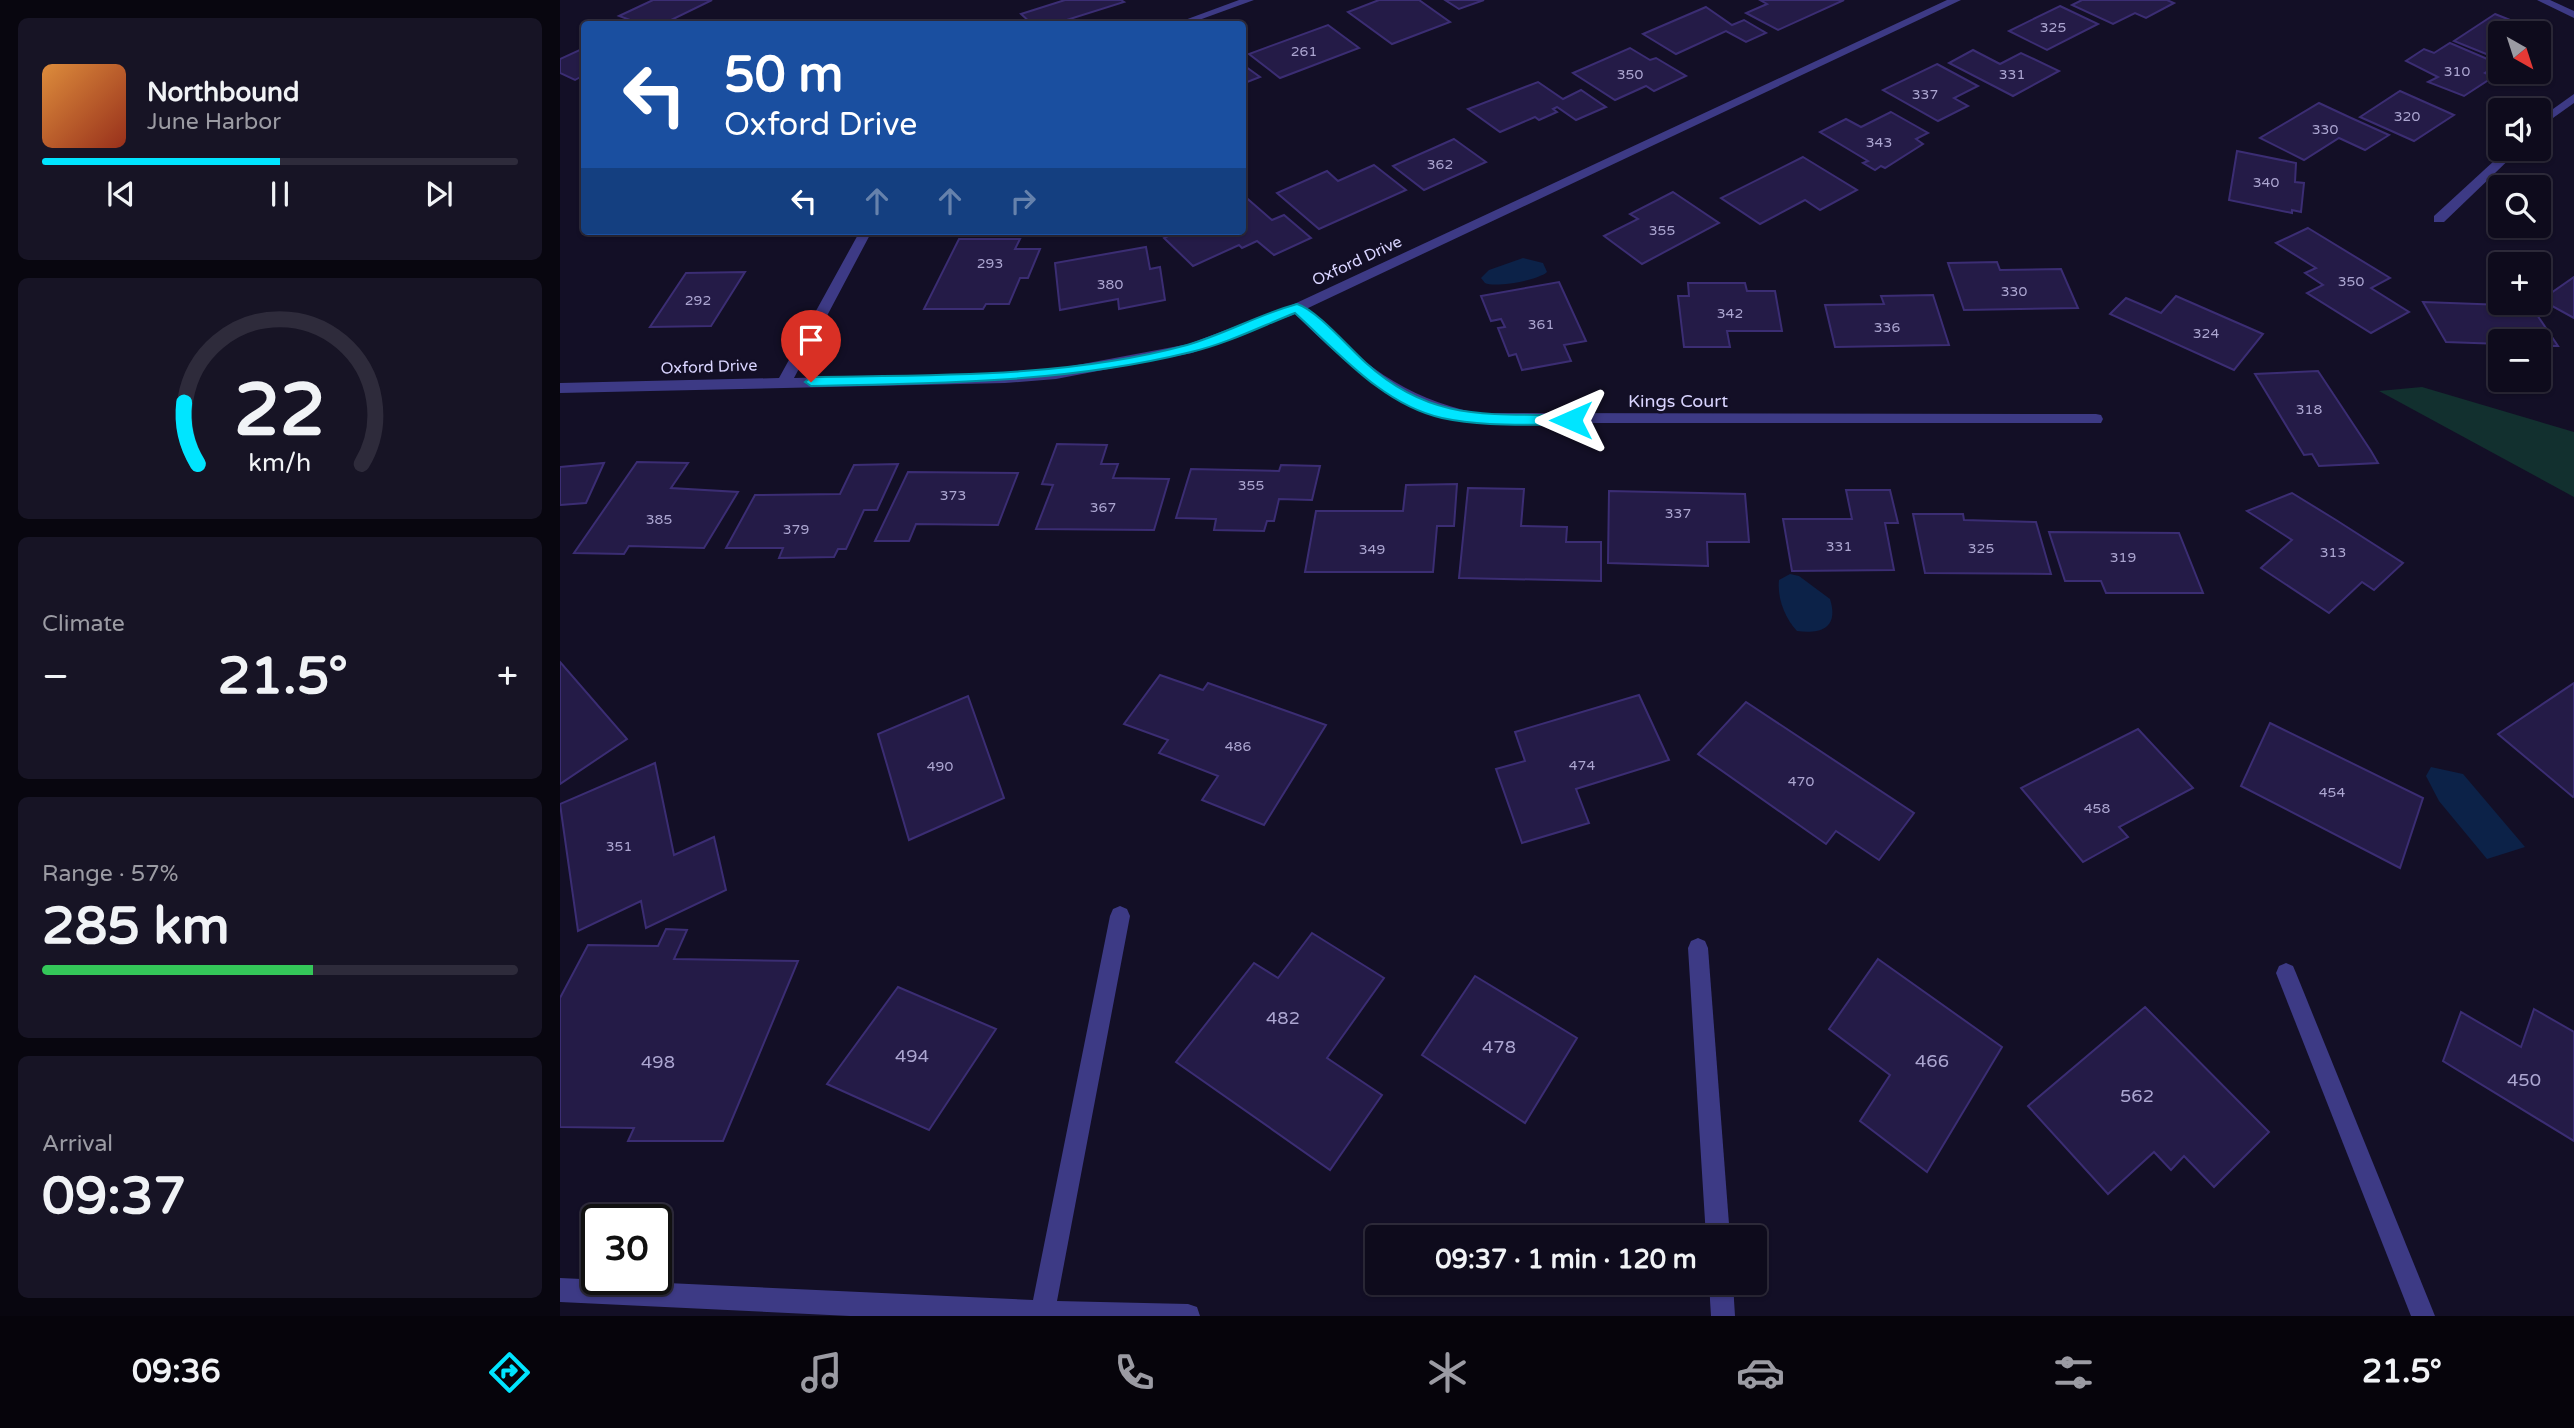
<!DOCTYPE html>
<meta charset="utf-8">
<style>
:root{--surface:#0e0b1c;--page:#171425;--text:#f1f3f6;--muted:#9b9ba3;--line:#2e2b3b;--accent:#00e5ff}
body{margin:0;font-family:"Varela Round",sans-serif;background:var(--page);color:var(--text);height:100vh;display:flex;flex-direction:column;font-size:26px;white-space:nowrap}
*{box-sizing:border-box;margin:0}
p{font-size:23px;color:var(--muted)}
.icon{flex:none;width:38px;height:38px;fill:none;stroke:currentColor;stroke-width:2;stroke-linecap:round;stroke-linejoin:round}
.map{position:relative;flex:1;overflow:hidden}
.sheet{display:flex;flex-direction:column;gap:18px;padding:18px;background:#08060f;width:560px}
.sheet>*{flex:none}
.guide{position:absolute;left:21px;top:21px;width:665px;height:214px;border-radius:7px;box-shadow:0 2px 5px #0004,0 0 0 2px var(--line);background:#1a4fa0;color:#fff;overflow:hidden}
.needle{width:46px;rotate:141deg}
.tools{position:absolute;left:1928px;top:21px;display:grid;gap:14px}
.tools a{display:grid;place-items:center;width:63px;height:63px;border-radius:7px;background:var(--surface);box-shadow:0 2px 5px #0004,0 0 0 2px var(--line);font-size:35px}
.speed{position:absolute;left:21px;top:1204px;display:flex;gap:14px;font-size:35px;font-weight:700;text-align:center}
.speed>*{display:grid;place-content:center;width:91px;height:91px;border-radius:50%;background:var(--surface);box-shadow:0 2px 5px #0004,0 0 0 2px var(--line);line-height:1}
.speed .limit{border:4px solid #111;border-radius:10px;background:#fff;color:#111}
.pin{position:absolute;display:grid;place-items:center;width:60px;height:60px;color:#fff;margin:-72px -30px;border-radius:50% 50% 50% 0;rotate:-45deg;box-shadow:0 0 7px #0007}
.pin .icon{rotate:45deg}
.me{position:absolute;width:77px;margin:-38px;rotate:270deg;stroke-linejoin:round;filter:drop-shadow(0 0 5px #0008)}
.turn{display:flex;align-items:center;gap:24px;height:147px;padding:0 28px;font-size:32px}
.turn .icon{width:91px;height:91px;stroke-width:2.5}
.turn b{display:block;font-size:49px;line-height:60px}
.lanes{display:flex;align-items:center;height:66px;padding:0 28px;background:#0003;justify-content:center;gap:35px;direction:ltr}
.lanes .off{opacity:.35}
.big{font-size:52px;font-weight:700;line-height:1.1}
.sheet .widget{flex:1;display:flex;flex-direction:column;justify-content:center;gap:10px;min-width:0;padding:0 24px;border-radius:10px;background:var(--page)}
.sheet .dial{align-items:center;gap:0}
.dial svg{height:182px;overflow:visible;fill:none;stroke:var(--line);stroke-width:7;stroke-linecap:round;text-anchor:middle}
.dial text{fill:var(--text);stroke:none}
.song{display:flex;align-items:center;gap:21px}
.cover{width:84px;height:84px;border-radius:10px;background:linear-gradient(135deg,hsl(30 70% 55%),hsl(10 70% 35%))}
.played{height:7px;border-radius:4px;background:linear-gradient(90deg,var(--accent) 50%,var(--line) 50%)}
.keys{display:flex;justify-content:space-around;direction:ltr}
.heat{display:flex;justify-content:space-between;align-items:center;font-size:38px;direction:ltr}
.charge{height:10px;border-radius:5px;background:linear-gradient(90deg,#34c759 57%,var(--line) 0)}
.trip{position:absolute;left:805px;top:1225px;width:402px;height:70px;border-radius:7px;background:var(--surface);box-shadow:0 2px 5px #0004,0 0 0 2px var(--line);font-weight:700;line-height:70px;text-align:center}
.tabs{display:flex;height:112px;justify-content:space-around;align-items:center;background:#06040b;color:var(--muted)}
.tabs .icon{width:49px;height:49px}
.tabs .current{color:var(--accent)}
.tabs b{font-size:32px;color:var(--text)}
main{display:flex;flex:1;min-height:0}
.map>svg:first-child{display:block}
</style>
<main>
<section class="sheet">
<div class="widget">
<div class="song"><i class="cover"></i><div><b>Northbound</b><p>June Harbor</p></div></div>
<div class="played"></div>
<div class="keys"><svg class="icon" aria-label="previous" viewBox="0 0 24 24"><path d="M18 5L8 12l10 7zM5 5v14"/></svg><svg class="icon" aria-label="pause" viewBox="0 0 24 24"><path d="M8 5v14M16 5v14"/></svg><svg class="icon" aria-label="next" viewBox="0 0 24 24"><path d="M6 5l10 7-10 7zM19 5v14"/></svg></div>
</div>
<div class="widget dial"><svg viewBox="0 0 100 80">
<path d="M14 69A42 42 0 1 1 86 69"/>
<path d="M14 69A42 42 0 0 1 8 42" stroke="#00e5ff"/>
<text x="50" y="56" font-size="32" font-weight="700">22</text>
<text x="50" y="72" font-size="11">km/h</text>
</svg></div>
<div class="widget"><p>Climate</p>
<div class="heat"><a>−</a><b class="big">21.5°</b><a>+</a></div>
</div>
<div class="widget"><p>Range · 57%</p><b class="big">285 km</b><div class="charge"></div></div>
<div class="widget"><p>Arrival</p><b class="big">09:37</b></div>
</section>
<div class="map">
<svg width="2014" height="1316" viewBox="0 0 2014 1316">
<rect width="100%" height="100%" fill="#130f26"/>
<!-- green -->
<path fill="#12302f" d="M1862 387 2014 432V497L1819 391Z"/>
<!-- water -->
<g fill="#0c2248">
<path d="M963 258 983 263 987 272C979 280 935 288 925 283L921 278 929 270Z"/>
<path d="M1230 574 1239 576 1270 599C1279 628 1261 634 1237 631 1225 618 1217 598 1219 580Z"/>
<path d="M1871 767 1903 774 1965 847 1927 859 1879 801 1866 776Z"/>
</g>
<!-- building -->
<g fill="#241b47" stroke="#3b2d73" stroke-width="2">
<path d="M93 0H152L103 24H81L59 16Z"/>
<path d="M505 0H561L564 2 494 24H472L461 14Z"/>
<path d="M819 0H859L890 22 832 44 788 12Z"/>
<path d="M885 0H924L899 9Z"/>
<path d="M1200 0H1284L1218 30 1186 13 1207 4Z"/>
<path d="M1522 0H1607L1614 3 1586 18 1575 13 1553 24 1512 5Z"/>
<path d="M1500 6 1538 24 1487 50 1449 31Z"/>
<path d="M1146 7 1172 25 1184 20 1206 33 1186 42 1166 31 1116 54 1083 34Z"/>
<path d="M1935 14 1983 33 1979 35 1941 33V60L1894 41Z"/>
<path d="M768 25 799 48 720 78 689 54Z"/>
<path d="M1890 43 1939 64 1925 73 1933 77 1904 96 1868 82 1878 77 1846 61 1864 49 1874 53Z"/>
<path d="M24 48V75L15 80 0 73V59Z"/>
<path d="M1070 48 1090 60 1096 58 1126 76 1094 91 1086 86 1055 100 1013 73Z"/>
<path d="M1413 50 1440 64 1461 53 1499 71 1453 96 1389 63Z"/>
<path d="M682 64 700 77 682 84Z"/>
<path d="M1377 64 1418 86 1394 98 1408 106 1378 121 1323 90Z"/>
<path d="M978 82 1003 99 1021 90 1046 107 1016 120 997 107 993 109 997 112 979 120 975 117 940 132 908 109Z"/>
<path d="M1840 91 1894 115 1854 141 1800 117Z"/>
<path d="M1759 103 1789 117 1829 135 1805 150 1779 138 1744 160 1700 138Z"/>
<path d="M1331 112 1368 133 1356 139 1363 144 1325 168 1321 166 1315 170 1303 163 1308 161 1260 132 1286 119 1301 127Z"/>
<path d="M894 139 926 162 864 190 833 166Z"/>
<path d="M1677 151 1736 163 1735 182 1744 183 1741 212 1732 210V213L1669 200Z"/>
<path d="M1243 157 1297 190 1260 210 1245 200 1200 224 1161 198Z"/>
<path d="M814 165 846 190 759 229 717 193 767 171 778 181Z"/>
<path d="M1113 192 1159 223 1082 264 1044 236 1078 219 1070 214Z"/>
<path d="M682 194 712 220 724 215 751 238 714 255 697 241 682 248 679 245 633 266 604 238 619 231H682Z"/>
<path d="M1748 228 1830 278 1811 288 1849 312 1811 333 1747 293 1763 285 1745 273 1756 268 1716 243Z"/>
<path d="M399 239H460L455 249H480L468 278H460L449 304H426L423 309H364Z"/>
<path d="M586 247 590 269 600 267 605 300 559 309 558 299 500 310 495 263Z"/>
<path d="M1437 262 1440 270 1501 269 1518 308 1404 310 1388 263Z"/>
<path d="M185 272 151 326 90 327 126 273Z"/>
<path d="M2014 277V318L1981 300Z"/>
<path d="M999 282 1026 341 1004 345 1011 361 962 370 956 354 949 356 938 328 945 327 941 319 931 321 921 296Z"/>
<path d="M1128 283H1185L1187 291H1215L1222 331H1167L1170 347H1124L1118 296H1129Z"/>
<path d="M1373 295 1389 345 1275 347 1265 305 1324 304 1321 296Z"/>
<path d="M1616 296 1703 334 1674 370 1550 314 1566 298 1601 313Z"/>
<path d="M1863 302 1971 306 1998 346H1979V341H1941V344L1886 342Z"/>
<path d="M1758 371 1811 451 1818 463 1759 466 1752 454 1744 455 1695 374Z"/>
<path d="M497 444 547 445 541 464H558L553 478 609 479 594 530 476 529 493 485 482 484Z"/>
<path d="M77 462 128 463 111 488 178 492 144 548 69 546 64 554 14 553Z"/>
<path d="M44 463 26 503 0 505V467Z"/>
<path d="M338 464 317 510H304L286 549H278L274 557 219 558 223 548H166L195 495 280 494 294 465Z"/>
<path d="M721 465 760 466 752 500 719 499 714 521H707L704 531 654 530 656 519 616 518 631 469 719 471Z"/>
<path d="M348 472 458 473 438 525 356 524 349 541H315Z"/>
<path d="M897 484 894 526H877L873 572H745L756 511H843L846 485Z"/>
<path d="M908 488 964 489 961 526 1007 527 1006 542H1041V581L899 578Z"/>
<path d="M1286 490H1330L1338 523H1325L1334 570 1232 571 1223 519H1292Z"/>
<path d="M1049 491 1185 494 1189 542H1147L1148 566 1048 563Z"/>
<path d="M1732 493 1776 520 1843 563 1814 590 1802 582 1769 613 1701 568 1732 540 1687 511Z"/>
<path d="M1353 514H1403L1404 520 1476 522 1491 574 1365 573Z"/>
<path d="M1489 532 1619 533 1643 593H1546L1541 581H1505Z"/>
<path d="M0 662 67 739 0 784Z"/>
<path d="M600 675 643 690 648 683 766 725 704 825 642 800 658 776 599 753 608 740 564 724Z"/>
<path d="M2014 683V796L2013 797 1938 734Z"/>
<path d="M1079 695 1109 760 1016 789 1029 823 962 843 936 769 965 761 955 732Z"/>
<path d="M408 696 444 798 349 840 318 734Z"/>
<path d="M1186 702 1354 813 1319 860 1276 831 1266 844 1138 754Z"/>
<path d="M1710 723 1863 798 1840 868 1681 786Z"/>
<path d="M1578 729 1633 788 1559 827 1568 837 1523 862 1461 788Z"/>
<path d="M95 763 114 855 154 837 166 890 86 928 81 901 18 931 0 804Z"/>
<path d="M106 929 127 930 114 959 238 961 163 1141H68L74 1128 0 1127V998L28 945 98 946Z"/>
<path d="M752 933 824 978 767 1058 822 1095 770 1170 616 1062 694 963 718 978Z"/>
<path d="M1318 959 1442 1047 1367 1172 1300 1121 1330 1075 1269 1029Z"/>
<path d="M915 976 1017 1038 965 1123 862 1055Z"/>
<path d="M338 987 436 1029 369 1130 267 1084Z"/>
<path d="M1585 1007 1709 1132 1654 1187 1624 1156 1611 1170 1594 1152 1548 1194 1468 1106Z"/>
<path d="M1974 1009 2014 1032V1141L1883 1061 1901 1012 1961 1047Z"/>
</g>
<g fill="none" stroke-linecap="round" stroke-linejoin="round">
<!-- minor -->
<g fill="#3d3a85" fill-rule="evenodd">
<path d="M679 0H694L628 24H614Z"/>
<path d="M1387 0H1401L746 309C799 361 843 398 917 413L1536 414 1541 415 1543 419 1541 423H917C834 406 794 372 735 314L632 353 496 379 445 383 0 393V383L219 378 300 231H312L234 378 445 373 496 369 629 344 732 305Z"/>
<path d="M2014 94V103L1979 128V119Z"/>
<path d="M1947 149H1960L1884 222H1874V216Z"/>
<path d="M560 906 567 909 570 916 497 1301 628 1304 637 1307 640 1316H290L0 1302V1278L473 1300 550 916 553 909Z"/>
<path d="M1138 938 1145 941 1148 948 1170 1237H1146L1128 948 1131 941Z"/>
<path d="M1726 963 1733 966 1736 973 1875 1316H1851L1716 973 1719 966Z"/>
<path d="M1149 1283H1173L1175 1316H1151Z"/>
</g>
<!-- tertiary -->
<path fill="#3d3a85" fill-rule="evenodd" d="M1977 0H1990L2014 11V18Z"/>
</g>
<!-- route -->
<path fill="#00e5ff" stroke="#0095a6" stroke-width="2" d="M737 304C757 310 789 348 806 363 871 422 929 414 1011 415L1018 420 1011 425C968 424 924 427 882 418 823 405 778 352 735 313 702 326 666 344 631 352 506 383 380 383 251 386L245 382 251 377C377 375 505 378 627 345 665 334 700 314 737 304Z"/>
<g text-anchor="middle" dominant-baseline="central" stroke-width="5" stroke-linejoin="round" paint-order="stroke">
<!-- number labels -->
<g font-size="14" fill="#aca6d1">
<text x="1493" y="27">325</text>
<text x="744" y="51">261</text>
<text x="1897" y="71">310</text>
<text x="1070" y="74">350</text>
<text x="1452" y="74">331</text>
<text x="1365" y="94">337</text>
<text x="1847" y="116">320</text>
<text x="1765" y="129">330</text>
<text x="1319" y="142">343</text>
<text x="880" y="164">362</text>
<text x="1706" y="182">340</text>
<text x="1102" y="230">355</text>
<text x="430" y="263">293</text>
<text x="1791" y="281">350</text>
<text x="550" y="284">380</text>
<text x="1454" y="291">330</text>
<text x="138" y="300">292</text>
<text x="1170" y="313">342</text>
<text x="981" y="324">361</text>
<text x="1327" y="327">336</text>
<text x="1646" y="333">324</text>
<text x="1749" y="409">318</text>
<text x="691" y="485">355</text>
<text x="393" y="495">373</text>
<text x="543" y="507">367</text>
<text x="1118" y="513">337</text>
<text x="99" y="519">385</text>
<text x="236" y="529">379</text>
<text x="1279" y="546">331</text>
<text x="1421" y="548">325</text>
<text x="812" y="549">349</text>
<text x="1773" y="552">313</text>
<text x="1563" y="557">319</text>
<text x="678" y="746">486</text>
<text x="1022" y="765">474</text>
<text x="380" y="766">490</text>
<text x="1241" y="781">470</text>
<text x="1772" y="792">454</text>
<text x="1537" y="808">458</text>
<text x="59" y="846">351</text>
</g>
<!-- far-street labels -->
<g font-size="16" fill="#d9d4ff" stroke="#130f26">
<text transform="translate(797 261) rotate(-25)">Oxford Drive</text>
<text transform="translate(149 367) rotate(-2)">Oxford Drive</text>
</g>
<!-- street labels -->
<g font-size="18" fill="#d9d4ff" stroke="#130f26">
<text x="1118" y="401">Kings Court</text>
</g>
<!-- near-number labels -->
<g font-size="18" fill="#aca6d1">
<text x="723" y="1018">482</text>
<text x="939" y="1047">478</text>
<text x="352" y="1056">494</text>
<text x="1372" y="1061">466</text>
<text x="98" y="1062">498</text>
<text x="1964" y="1080">450</text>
<text x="1577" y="1096">562</text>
</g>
</g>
</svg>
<div class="tools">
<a><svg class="needle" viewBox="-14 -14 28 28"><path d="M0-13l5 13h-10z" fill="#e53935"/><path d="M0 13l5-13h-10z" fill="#9b9ba3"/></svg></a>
<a><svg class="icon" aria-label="sound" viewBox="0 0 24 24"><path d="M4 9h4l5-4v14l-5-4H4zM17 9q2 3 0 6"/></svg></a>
<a><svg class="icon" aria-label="search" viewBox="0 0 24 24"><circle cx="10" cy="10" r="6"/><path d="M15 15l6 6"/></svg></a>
<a>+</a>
<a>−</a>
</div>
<div class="speed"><div class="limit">30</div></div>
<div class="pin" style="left:251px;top:382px;background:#d93025"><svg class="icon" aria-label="arrive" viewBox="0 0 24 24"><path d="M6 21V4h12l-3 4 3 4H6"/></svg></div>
<svg class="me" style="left:1011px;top:420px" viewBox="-20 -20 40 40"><path d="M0-17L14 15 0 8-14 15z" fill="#00e5ff" stroke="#fff" stroke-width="4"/></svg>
<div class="trip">09:37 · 1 min · 120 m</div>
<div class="guide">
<div class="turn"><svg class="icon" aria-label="left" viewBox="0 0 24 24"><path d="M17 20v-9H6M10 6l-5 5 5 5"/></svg><div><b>50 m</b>Oxford Drive</div></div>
<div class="lanes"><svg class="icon" aria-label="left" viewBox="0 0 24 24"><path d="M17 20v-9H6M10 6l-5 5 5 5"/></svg><svg class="icon off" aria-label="ahead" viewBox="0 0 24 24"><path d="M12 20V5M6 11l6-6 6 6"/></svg><svg class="icon off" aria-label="ahead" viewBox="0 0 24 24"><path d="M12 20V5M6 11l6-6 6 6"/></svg><svg class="icon off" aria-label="right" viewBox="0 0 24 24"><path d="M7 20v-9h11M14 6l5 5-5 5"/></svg></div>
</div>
</div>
</main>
<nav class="tabs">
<b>09:36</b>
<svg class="icon current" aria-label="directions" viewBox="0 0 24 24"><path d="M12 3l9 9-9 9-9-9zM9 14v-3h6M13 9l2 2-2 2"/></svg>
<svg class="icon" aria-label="music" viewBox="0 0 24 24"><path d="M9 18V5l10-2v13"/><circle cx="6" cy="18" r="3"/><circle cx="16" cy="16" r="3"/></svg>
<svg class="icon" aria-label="phone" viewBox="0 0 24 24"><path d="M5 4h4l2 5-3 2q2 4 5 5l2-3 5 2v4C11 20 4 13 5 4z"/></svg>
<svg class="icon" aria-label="climate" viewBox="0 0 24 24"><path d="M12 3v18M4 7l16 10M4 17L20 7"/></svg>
<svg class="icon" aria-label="car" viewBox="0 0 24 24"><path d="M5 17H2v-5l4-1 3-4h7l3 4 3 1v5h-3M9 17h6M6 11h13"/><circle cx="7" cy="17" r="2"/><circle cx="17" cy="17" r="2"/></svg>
<svg class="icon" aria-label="filters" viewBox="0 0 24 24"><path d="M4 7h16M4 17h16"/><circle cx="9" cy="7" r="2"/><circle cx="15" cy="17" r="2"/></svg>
<b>21.5°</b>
</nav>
